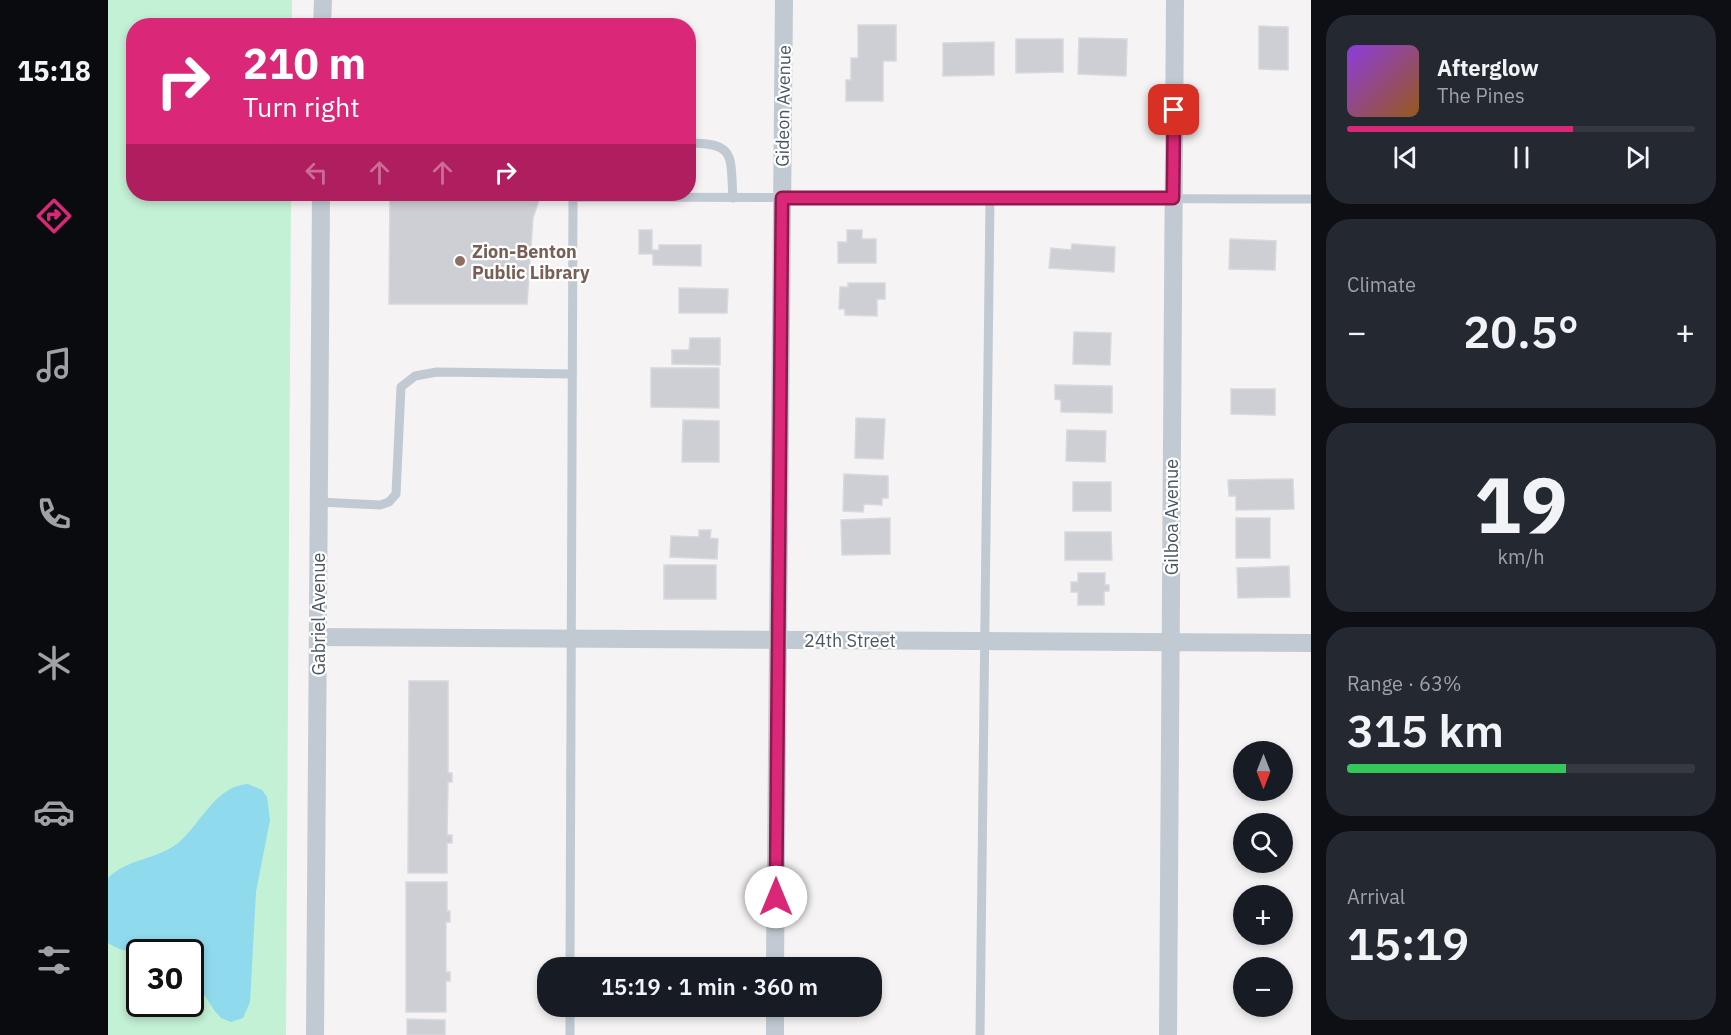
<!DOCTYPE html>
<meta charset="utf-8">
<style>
:root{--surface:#171b24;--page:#242831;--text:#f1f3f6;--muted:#9ea1a6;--line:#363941;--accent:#db2777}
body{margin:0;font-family:"IBM Plex Sans",sans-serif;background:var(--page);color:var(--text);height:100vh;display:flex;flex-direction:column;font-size:22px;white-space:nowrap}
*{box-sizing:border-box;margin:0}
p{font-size:20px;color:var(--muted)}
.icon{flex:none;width:33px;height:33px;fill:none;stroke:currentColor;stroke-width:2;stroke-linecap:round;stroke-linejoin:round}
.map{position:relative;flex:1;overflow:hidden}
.details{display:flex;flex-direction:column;gap:15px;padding:15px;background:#0d0f14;width:420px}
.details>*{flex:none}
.hud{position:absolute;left:18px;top:18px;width:570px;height:183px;border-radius:24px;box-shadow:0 3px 9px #0003;background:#db2777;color:#fff;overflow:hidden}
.needle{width:39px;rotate:180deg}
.tools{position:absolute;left:1125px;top:741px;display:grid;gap:12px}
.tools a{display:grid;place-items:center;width:60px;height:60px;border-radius:50%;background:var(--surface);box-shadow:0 3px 9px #0003;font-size:30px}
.speed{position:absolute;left:18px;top:939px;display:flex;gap:12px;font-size:30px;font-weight:700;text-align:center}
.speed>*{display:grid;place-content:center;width:78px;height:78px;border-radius:50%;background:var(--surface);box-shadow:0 3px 9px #0003;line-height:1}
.speed .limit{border:3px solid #111;border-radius:9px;background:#fff;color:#111}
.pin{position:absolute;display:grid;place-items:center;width:51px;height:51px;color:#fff;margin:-26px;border-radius:12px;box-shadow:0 3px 9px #0006}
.me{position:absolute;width:66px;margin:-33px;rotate:0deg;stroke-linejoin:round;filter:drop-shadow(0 0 4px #0008)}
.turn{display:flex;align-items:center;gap:21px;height:126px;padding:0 18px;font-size:27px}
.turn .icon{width:78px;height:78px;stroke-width:2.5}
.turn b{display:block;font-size:42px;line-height:51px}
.lanes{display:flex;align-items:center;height:57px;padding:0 18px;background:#0003;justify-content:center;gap:30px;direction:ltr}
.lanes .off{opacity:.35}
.big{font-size:45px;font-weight:600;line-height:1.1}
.details .tile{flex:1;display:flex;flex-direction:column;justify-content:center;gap:9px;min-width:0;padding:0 21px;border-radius:24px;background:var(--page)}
.details .dial{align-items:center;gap:0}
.dial b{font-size:78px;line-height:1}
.song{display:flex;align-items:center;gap:18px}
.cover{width:72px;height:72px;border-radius:9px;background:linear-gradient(135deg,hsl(270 70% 55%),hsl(30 70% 35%))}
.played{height:6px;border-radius:3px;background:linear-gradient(90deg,var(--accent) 65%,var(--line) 65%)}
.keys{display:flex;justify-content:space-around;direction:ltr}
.heat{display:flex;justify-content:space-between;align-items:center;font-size:33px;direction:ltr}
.charge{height:9px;border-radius:4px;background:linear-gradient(90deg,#34c759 63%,var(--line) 0)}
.trip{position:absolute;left:429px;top:957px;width:345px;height:60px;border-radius:24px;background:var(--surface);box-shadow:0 3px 9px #0003;font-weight:600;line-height:60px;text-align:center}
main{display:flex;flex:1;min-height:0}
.tabs{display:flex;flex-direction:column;width:108px;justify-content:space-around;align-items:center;background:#090b0e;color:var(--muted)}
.tabs .icon{width:42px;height:42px}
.tabs .on{color:var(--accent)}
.tabs b{font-size:27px;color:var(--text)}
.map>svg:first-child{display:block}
</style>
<main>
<nav class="tabs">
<b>15:18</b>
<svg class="icon on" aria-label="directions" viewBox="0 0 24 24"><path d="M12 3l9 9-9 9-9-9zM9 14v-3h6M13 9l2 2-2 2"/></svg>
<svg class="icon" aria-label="music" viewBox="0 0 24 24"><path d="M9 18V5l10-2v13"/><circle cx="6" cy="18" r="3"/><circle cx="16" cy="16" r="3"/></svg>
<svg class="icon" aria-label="phone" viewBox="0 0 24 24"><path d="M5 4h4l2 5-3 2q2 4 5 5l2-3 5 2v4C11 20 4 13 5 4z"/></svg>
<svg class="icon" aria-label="climate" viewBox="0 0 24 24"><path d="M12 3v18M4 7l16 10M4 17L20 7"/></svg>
<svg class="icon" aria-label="car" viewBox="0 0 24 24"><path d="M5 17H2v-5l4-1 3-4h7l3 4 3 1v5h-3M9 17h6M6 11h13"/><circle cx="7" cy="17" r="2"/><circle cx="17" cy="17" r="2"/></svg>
<svg class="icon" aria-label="filters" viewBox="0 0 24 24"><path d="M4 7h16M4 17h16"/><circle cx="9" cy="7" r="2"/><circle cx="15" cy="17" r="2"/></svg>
</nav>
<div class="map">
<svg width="1203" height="1035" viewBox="0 0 1203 1035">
<rect width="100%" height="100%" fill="#f5f3f3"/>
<!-- green -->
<path fill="#c3f1d5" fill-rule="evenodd" d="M0 0H184V25L26 26V194H183L178 1035H0ZM32 952H82V1004H32Z"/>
<!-- water -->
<path fill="#90daee" d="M140 784 154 790 159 797 162 820 148 892 142 1002 135 1018 123 1022 113 1018 106 1010 83 974 82 952C54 952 24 959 0 943V878C20 858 49 860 70 843 93 824 107 786 140 784Z"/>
<!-- building -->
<g fill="#cdcfd5" stroke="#d7d9de" stroke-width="1.5">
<path d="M750 25H788V61H775V101H738V80H743V58H750Z"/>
<path d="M1151 26 1180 27V70L1151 69Z"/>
<path d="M971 38 1019 39 1018 76 970 74Z"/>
<path d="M908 39H955V72L908 73Z"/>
<path d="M886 42V75L835 76V43Z"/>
<path d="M282 194H433L425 218 419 304H281Z"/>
<path d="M531 230H544V250H551V245H593V266L545 265V254H531Z"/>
<path d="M739 230H754V239H768V263H730V242H739Z"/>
<path d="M1122 239 1168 241 1167 270 1121 269Z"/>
<path d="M964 244 1007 247 1006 272 941 268 943 248 963 250Z"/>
<path d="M740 283H777V299H769V316L737 315V309H731L732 287H740Z"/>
<path d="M571 288 620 289 619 313H571Z"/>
<path d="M966 332 1003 333 1002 365 965 364Z"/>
<path d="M582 338H612V365L564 364V350H581Z"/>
<path d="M543 368H611V408L543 407Z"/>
<path d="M947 385 1004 386V413L953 412V400L947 399Z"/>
<path d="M1123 389H1167V415L1123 414Z"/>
<path d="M748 418 777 419 775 459 747 458Z"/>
<path d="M575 420 611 421V462H574Z"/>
<path d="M959 430 998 431 997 462 958 461Z"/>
<path d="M736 474 780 476V498H774V505L756 504 755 512 735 511Z"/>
<path d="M1185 479 1186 509 1128 510V496H1121L1120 480Z"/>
<rect x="965" y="482" width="38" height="29"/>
<path d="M782 518V554L734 555 733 520Z"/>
<rect x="1128" y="518" width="34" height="40"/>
<path d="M591 530H603L602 538 610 539 609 559 562 557 563 536 591 537Z"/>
<path d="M957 532H1003L1004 560H957Z"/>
<rect x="556" y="565" width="52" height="34"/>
<path d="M1181 566 1182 597 1130 598 1129 568Z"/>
<path d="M970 573H997V585H1001V591H996V605H970V592H963V582H970Z"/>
<path d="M301 681H340V773H344V782H340L339 835H344V843H339V873H300Z"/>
<path d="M298 882H339V911H342V922H338V972H342V981H338V1012H298Z"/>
<path d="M299 1019 337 1020V1035H299Z"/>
</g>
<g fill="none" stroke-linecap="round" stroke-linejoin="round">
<!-- service -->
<g stroke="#c1cad2" stroke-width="9">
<path d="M580 143C629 143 622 156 625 198"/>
<path d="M211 502 272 505 281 502 288 494 293 387 307 376 329 372 464 374"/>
<path d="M462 968 465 197 1203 199"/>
<path d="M462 1035V1006"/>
<path d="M872 1035 882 198"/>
</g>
<!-- minor -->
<g stroke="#c1cad2" stroke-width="18">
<path d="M214 26 215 0"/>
<path d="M210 637 1203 643"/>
<path d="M667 968 676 0"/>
<path d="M207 1035 213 194"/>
<path d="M667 1035V1006"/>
<path d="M1060 1035 1067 0"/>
</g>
</g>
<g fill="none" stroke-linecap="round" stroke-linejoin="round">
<defs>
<path id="route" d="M668 897 674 198H1065L1066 110"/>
</defs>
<!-- route casing -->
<use href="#route" stroke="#8e194d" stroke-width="15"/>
<!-- route -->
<use href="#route" stroke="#db2777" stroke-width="10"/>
</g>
<!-- markers -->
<circle fill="#8d6e63" stroke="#fff" stroke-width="2" cx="352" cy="261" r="6"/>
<g text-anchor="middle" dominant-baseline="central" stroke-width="4.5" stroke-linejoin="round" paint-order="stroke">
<!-- street labels -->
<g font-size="18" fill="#4a5661" stroke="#fff">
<text transform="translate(675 106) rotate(-89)">Gideon Avenue</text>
<text transform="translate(1063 517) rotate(-90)">Gilboa Avenue</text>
<text transform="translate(210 614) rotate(-90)">Gabriel Avenue</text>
<text x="742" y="640">24th Street</text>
</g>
<!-- education labels -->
<g font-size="18" font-weight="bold" fill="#785e54" stroke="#fff" text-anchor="start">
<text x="364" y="251">Zion-Benton<tspan x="364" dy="21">Public Library</tspan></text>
</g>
</g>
</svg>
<div class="tools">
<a><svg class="needle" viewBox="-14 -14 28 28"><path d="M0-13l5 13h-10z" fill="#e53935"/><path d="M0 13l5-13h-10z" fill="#9ea1a6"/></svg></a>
<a><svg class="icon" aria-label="search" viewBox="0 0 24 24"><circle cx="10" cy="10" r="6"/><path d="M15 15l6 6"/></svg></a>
<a>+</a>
<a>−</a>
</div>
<div class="speed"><div class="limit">30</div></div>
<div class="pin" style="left:1066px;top:110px;background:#d93025"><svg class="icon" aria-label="arrive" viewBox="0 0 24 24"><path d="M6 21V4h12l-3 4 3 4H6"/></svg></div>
<svg class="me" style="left:668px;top:897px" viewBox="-20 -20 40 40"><circle r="19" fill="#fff"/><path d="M0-13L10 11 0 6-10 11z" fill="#db2777"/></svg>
<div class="trip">15:19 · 1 min · 360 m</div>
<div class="hud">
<div class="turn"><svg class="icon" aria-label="right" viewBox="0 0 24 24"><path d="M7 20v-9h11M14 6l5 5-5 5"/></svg><div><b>210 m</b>Turn right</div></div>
<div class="lanes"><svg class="icon off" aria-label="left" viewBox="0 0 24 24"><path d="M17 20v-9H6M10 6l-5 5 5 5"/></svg><svg class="icon off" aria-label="ahead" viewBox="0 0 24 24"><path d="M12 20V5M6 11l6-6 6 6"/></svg><svg class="icon off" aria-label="ahead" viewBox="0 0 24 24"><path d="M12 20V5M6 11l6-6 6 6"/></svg><svg class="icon" aria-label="right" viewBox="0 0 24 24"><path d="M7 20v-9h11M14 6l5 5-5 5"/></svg></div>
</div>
</div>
<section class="details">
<div class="tile">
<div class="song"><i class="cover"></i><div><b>Afterglow</b><p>The Pines</p></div></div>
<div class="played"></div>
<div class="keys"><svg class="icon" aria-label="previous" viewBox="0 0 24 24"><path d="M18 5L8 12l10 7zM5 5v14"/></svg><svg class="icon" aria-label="pause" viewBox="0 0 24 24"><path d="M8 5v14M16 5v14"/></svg><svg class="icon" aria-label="next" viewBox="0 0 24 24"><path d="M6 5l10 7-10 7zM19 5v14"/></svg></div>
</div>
<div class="tile"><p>Climate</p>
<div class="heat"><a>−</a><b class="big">20.5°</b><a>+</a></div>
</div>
<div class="tile dial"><b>19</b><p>km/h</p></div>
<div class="tile"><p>Range · 63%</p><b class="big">315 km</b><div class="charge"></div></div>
<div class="tile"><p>Arrival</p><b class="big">15:19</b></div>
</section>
</main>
